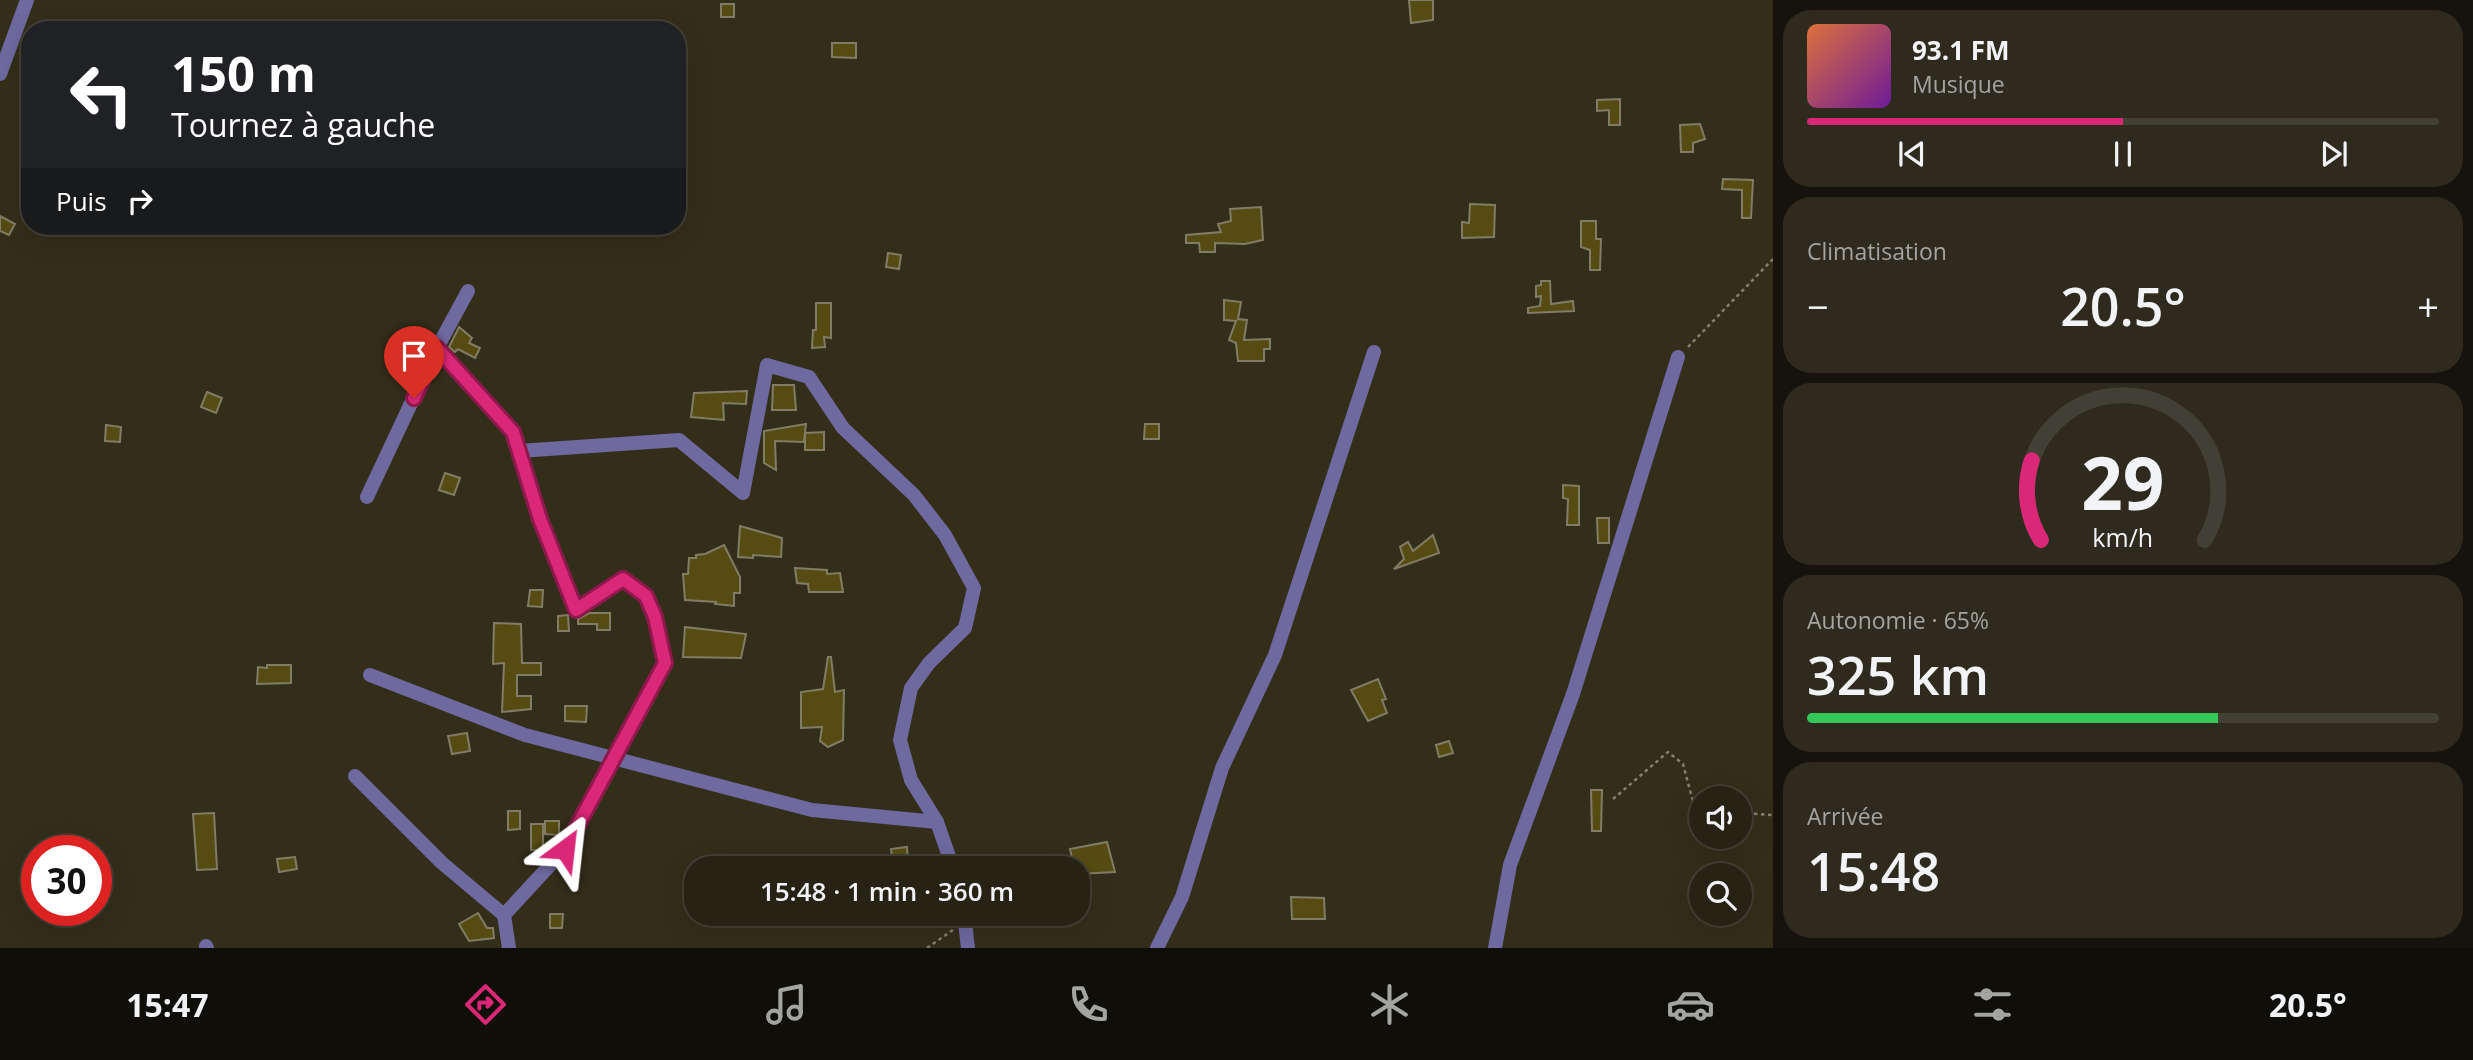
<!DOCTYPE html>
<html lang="fr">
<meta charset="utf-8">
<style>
:root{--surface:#262214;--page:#2e2a1d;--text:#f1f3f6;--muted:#a4a4a0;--line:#423f34;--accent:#db2777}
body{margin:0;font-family:"Open Sans",sans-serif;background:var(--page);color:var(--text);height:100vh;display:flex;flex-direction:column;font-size:26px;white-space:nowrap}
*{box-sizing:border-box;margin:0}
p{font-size:23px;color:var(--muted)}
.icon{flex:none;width:38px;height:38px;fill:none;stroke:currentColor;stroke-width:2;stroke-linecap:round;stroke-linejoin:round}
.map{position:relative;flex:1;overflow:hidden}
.details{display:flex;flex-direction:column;gap:10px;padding:10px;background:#15130b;width:700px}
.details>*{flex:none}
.guide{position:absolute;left:21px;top:21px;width:665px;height:214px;border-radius:28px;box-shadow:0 7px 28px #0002,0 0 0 2px var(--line);background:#202124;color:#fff;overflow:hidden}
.tools{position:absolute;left:1689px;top:786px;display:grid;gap:14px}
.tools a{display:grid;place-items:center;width:63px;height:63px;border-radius:50%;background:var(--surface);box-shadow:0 7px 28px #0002,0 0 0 2px var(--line);font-size:35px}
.speed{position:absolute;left:21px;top:835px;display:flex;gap:14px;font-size:35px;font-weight:700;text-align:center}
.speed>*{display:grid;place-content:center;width:91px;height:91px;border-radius:50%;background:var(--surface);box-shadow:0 7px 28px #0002,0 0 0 2px var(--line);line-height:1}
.speed .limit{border:10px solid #d22;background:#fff;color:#111}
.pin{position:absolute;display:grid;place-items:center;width:60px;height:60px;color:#fff;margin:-72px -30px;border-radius:50% 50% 50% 0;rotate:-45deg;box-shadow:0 0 7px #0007}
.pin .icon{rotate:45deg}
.me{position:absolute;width:77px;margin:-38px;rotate:30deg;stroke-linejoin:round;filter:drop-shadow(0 0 5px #0008)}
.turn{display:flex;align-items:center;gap:24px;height:147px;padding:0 35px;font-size:32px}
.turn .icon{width:91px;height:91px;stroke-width:2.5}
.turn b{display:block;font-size:49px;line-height:60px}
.then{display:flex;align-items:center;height:66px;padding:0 35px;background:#0003;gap:14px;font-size:26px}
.big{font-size:52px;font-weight:600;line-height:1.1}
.details .widget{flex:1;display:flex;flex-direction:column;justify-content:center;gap:10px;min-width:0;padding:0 24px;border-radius:28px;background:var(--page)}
.details .dial{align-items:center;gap:0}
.dial svg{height:182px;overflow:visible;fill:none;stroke:var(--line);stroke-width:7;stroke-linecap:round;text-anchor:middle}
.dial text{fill:var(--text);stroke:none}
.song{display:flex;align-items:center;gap:21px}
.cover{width:84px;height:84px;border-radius:10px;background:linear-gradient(135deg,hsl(20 70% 55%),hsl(280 70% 35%))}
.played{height:7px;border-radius:4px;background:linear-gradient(90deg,var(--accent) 50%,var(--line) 50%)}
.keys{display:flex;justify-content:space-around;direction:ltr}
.heat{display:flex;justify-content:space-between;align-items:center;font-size:38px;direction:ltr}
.charge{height:10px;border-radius:5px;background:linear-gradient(90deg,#34c759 65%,var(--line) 0)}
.trip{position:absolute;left:684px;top:856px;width:406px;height:70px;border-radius:28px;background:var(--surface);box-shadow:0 7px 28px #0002,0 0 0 2px var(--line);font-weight:600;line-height:70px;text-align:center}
.dock{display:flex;height:112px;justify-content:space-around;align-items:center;background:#0f0e08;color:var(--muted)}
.dock .icon{width:49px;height:49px}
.dock .on{color:var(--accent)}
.dock b{font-size:32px;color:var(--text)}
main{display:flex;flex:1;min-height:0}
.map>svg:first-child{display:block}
</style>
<main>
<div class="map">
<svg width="1773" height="948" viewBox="0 0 1773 948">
<rect width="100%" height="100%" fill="#322e1a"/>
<!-- building -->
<g fill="#564c13" stroke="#817c65" stroke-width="2">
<path d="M1409 0H1433V20L1411 23Z"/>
<rect x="721" y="4" width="13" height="13"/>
<path d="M832 43H856V58L832 57Z"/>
<path d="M1620 99V125H1609V110L1597 111V100Z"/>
<path d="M1700 124 1705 139 1693 143V152H1681L1680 125Z"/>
<path d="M1723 179 1753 180 1751 218H1742V190L1722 189Z"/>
<path d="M1470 204 1495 205 1494 237 1462 238V222L1469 223Z"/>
<path d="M1261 207 1263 240 1245 244 1215 243V252H1200L1199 243H1186V235L1221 232 1218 224 1231 221 1230 209Z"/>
<path d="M0 216 15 224 9 235 0 231Z"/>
<path d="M1581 221H1596V239H1601L1600 270H1590V250L1581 247Z"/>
<path d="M888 253 901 255 899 269 886 267Z"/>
<path d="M1541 281H1550L1551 304 1573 301 1574 311 1528 313V308L1540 306 1541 296 1536 297V286L1541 285Z"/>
<path d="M1224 300 1241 302 1238 319 1247 320 1244 340 1270 339V349H1264V361H1238L1236 343 1229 340 1236 321 1224 320Z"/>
<path d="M816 303H831V338L824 337 825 347 812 348 813 330H816Z"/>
<path d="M459 327 472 338 469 343 480 348 475 358 458 349 455 352 449 347Z"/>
<path d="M773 385H794L796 410H772Z"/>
<path d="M747 391 746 404 723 403 724 420 691 417 694 393Z"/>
<path d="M207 392 222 398 216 413 201 407Z"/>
<path d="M806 424 804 442 775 441 776 470 764 463V431Z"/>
<path d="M1145 424H1159V439H1144Z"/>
<path d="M106 425 121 427 120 442 105 441Z"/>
<path d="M824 432V450H805V433Z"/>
<path d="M445 473 460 478 454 495 439 490Z"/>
<path d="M1563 485 1579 486V525H1567L1568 499 1563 498Z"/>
<path d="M1597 518H1609V543H1598Z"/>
<path d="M740 526 782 538 781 557 753 555V558L738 557Z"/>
<path d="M1433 535 1439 553 1394 569 1404 559 1400 547 1408 542 1413 551Z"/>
<path d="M724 545 740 577V593H734V606L715 604 716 602 685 600 683 574H688L689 558H696V555L705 554Z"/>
<path d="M795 568 827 570V574L840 573 843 592H809L808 584 797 583Z"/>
<path d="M530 590H543L542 607 528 606Z"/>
<path d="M589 613H610V630H597V624H578V619Z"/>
<path d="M568 615 569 631H558V616Z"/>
<path d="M494 623 521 624 522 663H541V675H517V696H531V709L502 712 504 663 493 664Z"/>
<path d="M685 627 746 634 741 658 683 657Z"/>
<path d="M828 657H831L835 692 844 690 843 740 828 747 820 741 822 727 801 728V692L823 689Z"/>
<path d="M267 665H291V683L257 684 258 667 267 668Z"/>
<path d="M1378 679 1386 699 1382 700 1387 713 1368 721 1351 690Z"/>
<path d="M565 706H587L586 722 565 721Z"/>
<path d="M467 733 470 751 452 754 448 736Z"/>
<path d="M1449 741 1453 753 1439 757 1436 745Z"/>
<path d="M1591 790H1602L1601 831H1592Z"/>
<path d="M508 811H520V829L508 830Z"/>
<path d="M214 813 217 869 197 870 193 814Z"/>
<path d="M545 821H559V835L545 834Z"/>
<rect x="531" y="824" width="12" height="26"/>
<path d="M1107 842 1115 872 1079 874 1078 868H1074L1070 849Z"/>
<path d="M907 847 908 865 893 867 891 849Z"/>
<path d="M295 857 297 869 279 872 277 859Z"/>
<path d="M1291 897 1324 898 1325 919H1292Z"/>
<path d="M478 913 487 928H493L494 938 469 941 459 924Z"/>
<path d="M550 914H563L562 928H550Z"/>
</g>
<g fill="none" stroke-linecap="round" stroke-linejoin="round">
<!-- path -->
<g stroke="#848171" stroke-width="2.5" stroke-dasharray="3.5 3.5" stroke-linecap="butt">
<path d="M1688 347 1773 259"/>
<path d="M1613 799 1668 752 1683 764 1695 809 1701 811"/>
<path d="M1740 813 1773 815"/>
<path d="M927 948 953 930"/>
</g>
<!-- minor -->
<g stroke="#6e699f" stroke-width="14">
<path d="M0 74 27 0"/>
<path d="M437 348 468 291"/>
<path d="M519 451 679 440 743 493 767 365 809 377 843 428 914 495 945 535 974 588 965 628 929 663 911 688 900 740 911 780 937 822 953 868"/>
<path d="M367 497 437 348 513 432 540 519 576 610 623 579 646 596 655 617 665 663 565 849 504 915"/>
<path d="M370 675 525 735 812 810 937 822"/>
<path d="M355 776 442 863 504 915 509 948"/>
<path d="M964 914 968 948"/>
<path d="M206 946 207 948"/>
<path d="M1157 948 1182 897 1222 768 1275 655 1374 352"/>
<path d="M1495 948 1510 865 1573 694 1678 357"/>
</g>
</g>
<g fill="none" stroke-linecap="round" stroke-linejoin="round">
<defs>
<path id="route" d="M414 398 437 348 513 432 540 519 576 610 623 579 646 596 655 617 665 663 565 849"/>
</defs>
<!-- route casing -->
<use href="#route" stroke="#8e194d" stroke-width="18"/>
<!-- route -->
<use href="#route" stroke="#db2777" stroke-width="12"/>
</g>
</svg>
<div class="tools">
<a><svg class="icon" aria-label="sound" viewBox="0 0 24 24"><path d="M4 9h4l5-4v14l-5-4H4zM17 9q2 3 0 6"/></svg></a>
<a><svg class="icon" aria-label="search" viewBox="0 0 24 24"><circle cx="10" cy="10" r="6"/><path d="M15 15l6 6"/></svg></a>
</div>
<div class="speed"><div class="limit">30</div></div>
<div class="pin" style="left:414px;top:398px;background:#d93025"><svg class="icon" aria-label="arrive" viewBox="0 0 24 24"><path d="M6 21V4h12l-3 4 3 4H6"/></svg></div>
<svg class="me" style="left:565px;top:849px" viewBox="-20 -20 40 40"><path d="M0-17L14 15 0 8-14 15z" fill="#db2777" stroke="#fff" stroke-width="4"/></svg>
<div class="trip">15:48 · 1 min · 360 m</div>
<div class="guide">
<div class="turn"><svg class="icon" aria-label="left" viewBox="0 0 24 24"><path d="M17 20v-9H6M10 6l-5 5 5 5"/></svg><div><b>150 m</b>Tournez à gauche</div></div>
<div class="then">Puis<svg class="icon" aria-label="right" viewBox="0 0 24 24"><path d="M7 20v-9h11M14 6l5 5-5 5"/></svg></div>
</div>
</div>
<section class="details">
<div class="widget">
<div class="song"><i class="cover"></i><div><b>93.1 FM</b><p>Musique</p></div></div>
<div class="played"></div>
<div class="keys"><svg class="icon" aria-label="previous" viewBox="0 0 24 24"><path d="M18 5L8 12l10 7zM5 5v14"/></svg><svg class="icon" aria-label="pause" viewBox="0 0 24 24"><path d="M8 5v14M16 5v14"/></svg><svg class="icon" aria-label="next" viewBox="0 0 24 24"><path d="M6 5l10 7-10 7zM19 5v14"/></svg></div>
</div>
<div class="widget"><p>Climatisation</p>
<div class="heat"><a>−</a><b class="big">20.5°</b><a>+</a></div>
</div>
<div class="widget dial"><svg viewBox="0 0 100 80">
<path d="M14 69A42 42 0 1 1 86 69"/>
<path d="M14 69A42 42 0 0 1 10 34" stroke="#db2777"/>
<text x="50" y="56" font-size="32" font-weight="700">29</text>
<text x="50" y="72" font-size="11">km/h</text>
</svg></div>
<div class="widget"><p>Autonomie · 65%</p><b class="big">325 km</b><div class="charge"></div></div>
<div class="widget"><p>Arrivée</p><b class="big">15:48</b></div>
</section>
</main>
<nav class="dock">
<b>15:47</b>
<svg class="icon on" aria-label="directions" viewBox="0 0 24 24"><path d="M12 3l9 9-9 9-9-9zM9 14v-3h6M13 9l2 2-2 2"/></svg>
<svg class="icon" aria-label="music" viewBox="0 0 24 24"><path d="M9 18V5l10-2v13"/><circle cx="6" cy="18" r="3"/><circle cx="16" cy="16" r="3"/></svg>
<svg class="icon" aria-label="phone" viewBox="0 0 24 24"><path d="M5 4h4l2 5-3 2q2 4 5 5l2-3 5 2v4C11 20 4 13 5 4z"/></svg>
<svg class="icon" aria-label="climate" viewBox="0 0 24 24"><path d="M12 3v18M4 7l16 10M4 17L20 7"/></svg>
<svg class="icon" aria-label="car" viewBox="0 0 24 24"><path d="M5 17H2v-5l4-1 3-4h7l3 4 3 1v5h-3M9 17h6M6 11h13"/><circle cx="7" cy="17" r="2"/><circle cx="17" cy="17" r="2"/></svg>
<svg class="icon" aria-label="filters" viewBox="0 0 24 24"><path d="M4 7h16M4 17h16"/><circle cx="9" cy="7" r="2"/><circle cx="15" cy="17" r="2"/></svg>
<b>20.5°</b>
</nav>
